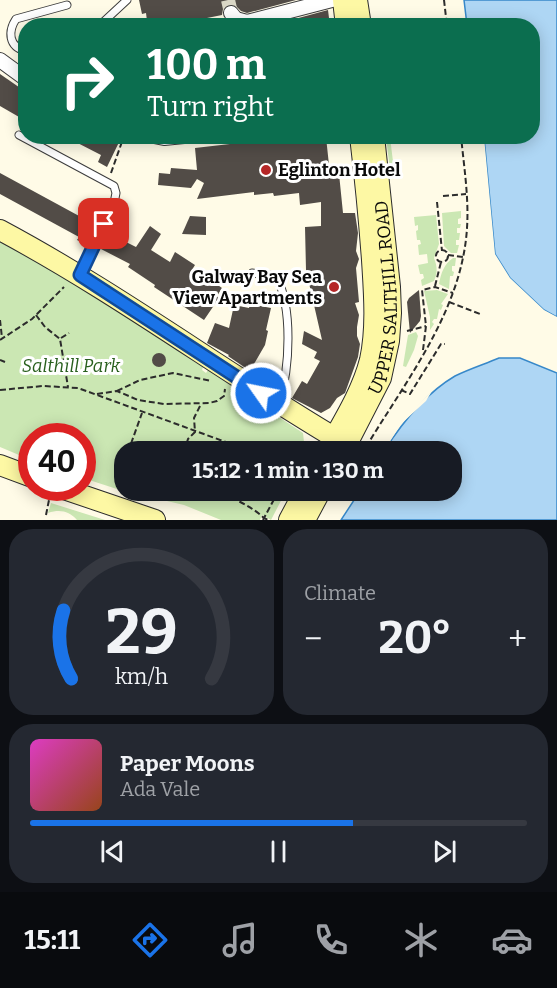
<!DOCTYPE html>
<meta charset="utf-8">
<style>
:root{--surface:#171b24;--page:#242831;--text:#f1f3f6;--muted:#9ea1a6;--line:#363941;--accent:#1a73e8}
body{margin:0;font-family:Bitter,serif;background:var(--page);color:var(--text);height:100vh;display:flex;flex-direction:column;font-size:22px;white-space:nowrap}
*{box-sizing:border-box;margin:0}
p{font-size:20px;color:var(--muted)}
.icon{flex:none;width:33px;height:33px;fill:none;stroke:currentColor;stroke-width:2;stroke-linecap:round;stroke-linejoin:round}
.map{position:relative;height:520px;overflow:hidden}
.panel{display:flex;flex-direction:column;gap:9px;padding:9px;background:#0d0f14;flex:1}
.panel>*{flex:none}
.hud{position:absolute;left:18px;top:18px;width:522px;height:126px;border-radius:24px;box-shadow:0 3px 15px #0003;background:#0b6e4f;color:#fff;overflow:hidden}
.speed{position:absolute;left:18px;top:423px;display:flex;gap:12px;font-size:30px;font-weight:700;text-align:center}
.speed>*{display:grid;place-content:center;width:78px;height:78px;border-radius:50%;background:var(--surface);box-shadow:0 3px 15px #0003;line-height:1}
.speed .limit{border:9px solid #d22;background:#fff;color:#111}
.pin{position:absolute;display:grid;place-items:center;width:51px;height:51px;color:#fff;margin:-26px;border-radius:12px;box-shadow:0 3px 9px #0006}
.me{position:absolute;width:66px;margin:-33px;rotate:303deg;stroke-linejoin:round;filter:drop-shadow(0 0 4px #0008)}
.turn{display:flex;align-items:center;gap:21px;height:126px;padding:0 30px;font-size:27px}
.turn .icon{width:78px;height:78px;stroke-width:2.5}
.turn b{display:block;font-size:42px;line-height:51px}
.big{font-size:45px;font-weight:700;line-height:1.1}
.panel .tile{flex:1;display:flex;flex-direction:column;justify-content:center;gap:9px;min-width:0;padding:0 21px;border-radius:24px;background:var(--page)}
.panel .dial{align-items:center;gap:0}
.dial svg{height:156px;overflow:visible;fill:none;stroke:var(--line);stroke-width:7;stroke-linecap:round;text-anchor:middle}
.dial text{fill:var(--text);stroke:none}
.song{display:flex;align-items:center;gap:18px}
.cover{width:72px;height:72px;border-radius:9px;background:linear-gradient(135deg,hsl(310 70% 55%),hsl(20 70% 35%))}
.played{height:6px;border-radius:3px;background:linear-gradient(90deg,var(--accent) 65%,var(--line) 65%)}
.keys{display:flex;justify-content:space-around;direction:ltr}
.heat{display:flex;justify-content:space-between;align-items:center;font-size:33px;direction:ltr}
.panel .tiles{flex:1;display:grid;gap:9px;grid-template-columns:1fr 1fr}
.tile:last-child{grid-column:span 2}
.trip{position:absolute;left:114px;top:441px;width:348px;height:60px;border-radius:24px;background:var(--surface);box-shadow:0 3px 15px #0003;font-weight:700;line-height:60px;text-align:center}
.tab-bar{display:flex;height:96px;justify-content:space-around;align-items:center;background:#090b0e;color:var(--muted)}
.tab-bar .icon{width:42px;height:42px}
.tab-bar .selected{color:var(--accent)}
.tab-bar b{font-size:27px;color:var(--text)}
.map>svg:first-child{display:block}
</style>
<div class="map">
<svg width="557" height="520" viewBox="0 0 557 520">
<rect width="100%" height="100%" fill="#fffbe7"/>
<!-- green -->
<g fill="#cbe7b3">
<path d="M386 137H390L395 178H391Z"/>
<path d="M461 211V218L458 219V224H461L460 228H457V233H460L459 240H456V245H459L457 253H451L444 246 442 213Z"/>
<path d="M436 215 439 244 434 258C437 266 438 272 434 281L422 286 421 280 424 278 423 274H420L418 265 428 263 427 254 419 255 418 245 421 244 420 240H417L416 231 418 230V225L415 226 414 217Z"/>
<path d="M0 241 70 280 203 367 202 370 206 373 208 370 303 433 305 451 124 452V490L286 491 271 520 262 515 260 520H221L184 505 120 490 83 478 82 436H32L31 460 0 447Z"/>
<path d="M453 258H456L455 266H452V271L454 272 453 276H450L449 289 439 284C441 273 444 264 453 258Z"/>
<path d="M437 290 448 294 441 304 443 305 441 310 439 309 437 319H434L432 322 434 324 430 330V317L424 291Z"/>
<path d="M416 332 418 336 414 350 406 367 403 366 408 335Z"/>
<path d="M51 503 105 520H77C69 511 60 509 48 513Z"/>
</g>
<!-- water -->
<g fill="#aed6f4" stroke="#3788c9" stroke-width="1.5">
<path d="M464 0H557V317L544 310 510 278 495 254 484 137 532 136V26L467 25Z"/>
<path d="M499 358H520L557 373V520H341L360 491 452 490V452L384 451C402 423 426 393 455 376 469 369 485 364 499 358Z"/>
</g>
<!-- pier -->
<g fill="#fffbe7">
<path d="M481 136 484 137 495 254 510 278 544 310 557 317V320L542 312 508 280 492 255Z"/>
<path d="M432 391 426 401 401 424 384 451 381 452 399 422Z"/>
</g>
<!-- building -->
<g fill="#524c47">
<path d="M139 0H296L247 13 241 11 235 5 229 4 223 9 222 15 167 26H160L159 21 153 23 152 20 147 21 146 13 142 14Z"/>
<path d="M328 10 330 26H269Z"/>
<path d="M0 74 26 92V121L0 106Z"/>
<path d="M64 136H122L107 167 98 162 101 155Z"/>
<path d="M299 136 326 137 329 165 338 164 343 213H355L358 233 356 251 359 259 356 268 359 302 355 303 359 315 357 327V336L360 344 358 357 345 393 337 398 330 408 321 413 292 398 302 381 307 384 320 361 314 358 317 352 302 344 304 331 322 340 306 270 305 227 321 226V202L300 205 299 193 274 196 273 193 254 195V192L197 199 204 183 197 179 191 188 158 185 159 173 170 174 171 168 197 170 195 148Z"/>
<path d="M0 173 92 223 94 218 99 221 88 245 77 240 79 237 0 194Z"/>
<path d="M116 212 126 216 116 237 136 247 150 226 161 234 151 250 170 262 175 252 195 265 190 273 209 285 212 281 222 288 217 296 219 298 204 320 154 287 155 285 128 267 130 264 99 248Z"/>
<path d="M190 216 206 217V235L182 234Z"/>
<path d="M419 290 421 316 420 321 410 333 407 302 409 298Z"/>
<path d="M250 304 271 308 266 330 268 331 265 345 250 371 228 356 229 355 207 343 215 323 229 328 234 305 249 308Z"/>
<circle cx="159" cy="360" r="7"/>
</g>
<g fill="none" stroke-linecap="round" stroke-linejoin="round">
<!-- street-tunnel -->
<path stroke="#dad7c6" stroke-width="14" stroke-dasharray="14 7" stroke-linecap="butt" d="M228 0 231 13"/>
<defs>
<g id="lane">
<path d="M99 26 127 0"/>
<path d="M26 51C8 47 8 31 16 19L67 5"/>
<path d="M19 135 114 186 116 193 114 203 80 275"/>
<path d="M252 273 276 276C293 307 290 369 279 402"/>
</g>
<g id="street">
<path d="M231 13 236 19 247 22 332 0"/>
<path d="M0 60 26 79"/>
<path d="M154 136 164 138 184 136"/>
</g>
<g id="secondary">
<path d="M343 0 346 26"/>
<path d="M357 0 361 26"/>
<path d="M0 230C120 294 229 376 347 445"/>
<path d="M326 452C342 423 362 392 370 360 377 328 374 292 372 260 369 219 365 178 360 136"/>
<path id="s1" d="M343 452 381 378 389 341 391 313 390 287 374 136"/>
<path d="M0 465 32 477"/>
<path d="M61 488 155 520"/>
<path d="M289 520 305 490"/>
<path d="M305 520 321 490"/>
</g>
</defs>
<!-- lane casing -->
<use href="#lane" stroke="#3d3d3d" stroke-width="9"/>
<!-- street casing -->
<use href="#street" stroke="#3d3d3d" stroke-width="16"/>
<!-- secondary casing -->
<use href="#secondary" stroke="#2c2c2c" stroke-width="22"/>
<!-- path -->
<g stroke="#2c2c2c" stroke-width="2" stroke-dasharray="6 3" stroke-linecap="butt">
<path d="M444 0 447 26"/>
<path d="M111 173 124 136"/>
<path d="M443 196 466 194"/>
<path d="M437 202 442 251"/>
<circle cx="442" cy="256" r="6"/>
<path d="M448 255 463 257"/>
<path d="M435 286 441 262"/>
<path d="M449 302 480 314"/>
<path d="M36 315 45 327 60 339 68 387"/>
<path d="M0 320 2 338"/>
<path d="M407 331 426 326"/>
<path d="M61 338 69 333"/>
<path d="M0 340 32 319 64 287"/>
<path d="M423 350 426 326 422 290 435 287 453 293"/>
<path d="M0 360 5 362"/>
<path d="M0 390 43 386 78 388 253 452"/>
<path d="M401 390 410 394 441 344H445"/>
<path d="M117 391 140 380 173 373 211 381"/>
<path d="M97 394 117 391 138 400 164 404 209 403 217 401 224 396 225 389"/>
<path d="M366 447C407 379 462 310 467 228 469 198 464 167 461 136"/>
<path d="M128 452 142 413"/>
<path d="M184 452 188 439 195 432 194 418 201 404"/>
<path d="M215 490C232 498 250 505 264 518L279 490"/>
<path d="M46 515 49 500"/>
<path d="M263 520 264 518 268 520"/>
</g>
<!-- lane -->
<use href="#lane" stroke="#fff" stroke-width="7"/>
<!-- street -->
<use href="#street" stroke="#fff" stroke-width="14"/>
<!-- secondary -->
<use href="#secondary" stroke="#fdf8a4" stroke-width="20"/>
</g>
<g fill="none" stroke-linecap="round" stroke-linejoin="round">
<defs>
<path id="route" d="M104 224 80 275 261 393"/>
</defs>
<!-- route casing -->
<use href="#route" stroke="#114b97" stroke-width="15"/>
<!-- route -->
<use href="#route" stroke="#1a73e8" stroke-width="10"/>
</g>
<!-- markers -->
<g fill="#b52727" stroke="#fff" stroke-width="2">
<circle cx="266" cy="170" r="6"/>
<circle cx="334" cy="287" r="6"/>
</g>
<g text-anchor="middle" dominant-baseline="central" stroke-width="6" stroke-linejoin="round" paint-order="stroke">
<!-- poi labels -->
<g font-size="18" font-weight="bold" fill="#0a0a0a" stroke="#fff" text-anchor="start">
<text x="278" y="170">Eglinton Hotel</text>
<text x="322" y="277" text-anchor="end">Galway Bay Sea<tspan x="322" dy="21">View Apartments</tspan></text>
</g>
<!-- street labels -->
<g font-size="18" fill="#0a0a0a" stroke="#fff">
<text stroke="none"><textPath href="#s1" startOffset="164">UPPER SALTHILL ROAD</textPath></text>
</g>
<!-- park labels -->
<g font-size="18" font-style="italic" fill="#285f1d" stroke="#fff">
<text x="71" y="366">Salthill Park</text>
</g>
</g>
</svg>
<div class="speed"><div class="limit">40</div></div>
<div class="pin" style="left:104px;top:224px;background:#d93025"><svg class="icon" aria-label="arrive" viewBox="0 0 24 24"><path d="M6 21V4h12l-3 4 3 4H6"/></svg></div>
<svg class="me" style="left:261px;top:393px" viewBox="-20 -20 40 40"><circle r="17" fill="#1a73e8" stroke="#fff" stroke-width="3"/><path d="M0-11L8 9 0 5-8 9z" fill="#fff"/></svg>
<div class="trip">15:12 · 1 min · 130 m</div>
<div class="hud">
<div class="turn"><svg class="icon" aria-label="right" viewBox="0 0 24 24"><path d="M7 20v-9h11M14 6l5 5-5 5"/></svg><div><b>100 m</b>Turn right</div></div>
</div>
</div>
<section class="panel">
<div class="tiles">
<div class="tile dial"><svg viewBox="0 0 100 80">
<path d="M14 69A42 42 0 1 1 86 69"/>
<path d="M14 69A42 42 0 0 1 10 34" stroke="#1a73e8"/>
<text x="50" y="56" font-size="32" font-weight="700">29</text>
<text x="50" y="72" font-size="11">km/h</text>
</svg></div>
<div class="tile"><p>Climate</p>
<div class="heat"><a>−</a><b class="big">20°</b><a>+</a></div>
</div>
<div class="tile">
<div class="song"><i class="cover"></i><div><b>Paper Moons</b><p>Ada Vale</p></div></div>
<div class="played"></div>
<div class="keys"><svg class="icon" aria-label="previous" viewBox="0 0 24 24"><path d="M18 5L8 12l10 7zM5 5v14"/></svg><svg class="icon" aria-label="pause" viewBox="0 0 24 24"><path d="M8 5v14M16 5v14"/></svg><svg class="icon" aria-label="next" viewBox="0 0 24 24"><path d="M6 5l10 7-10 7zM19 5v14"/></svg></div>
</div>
</div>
</section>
<nav class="tab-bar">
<b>15:11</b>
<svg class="icon selected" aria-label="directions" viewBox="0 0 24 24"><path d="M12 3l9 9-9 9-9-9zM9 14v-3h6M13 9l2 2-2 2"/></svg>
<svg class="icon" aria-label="music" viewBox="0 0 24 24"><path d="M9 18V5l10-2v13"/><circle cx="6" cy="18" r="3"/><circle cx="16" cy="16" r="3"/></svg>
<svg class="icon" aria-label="phone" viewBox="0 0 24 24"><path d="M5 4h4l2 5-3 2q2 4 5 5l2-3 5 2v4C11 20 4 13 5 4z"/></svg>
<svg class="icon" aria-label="climate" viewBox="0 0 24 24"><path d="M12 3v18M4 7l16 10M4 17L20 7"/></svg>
<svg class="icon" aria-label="car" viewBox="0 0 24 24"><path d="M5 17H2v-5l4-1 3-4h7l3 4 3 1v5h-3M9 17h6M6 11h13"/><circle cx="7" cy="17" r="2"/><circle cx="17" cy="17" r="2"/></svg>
</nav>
